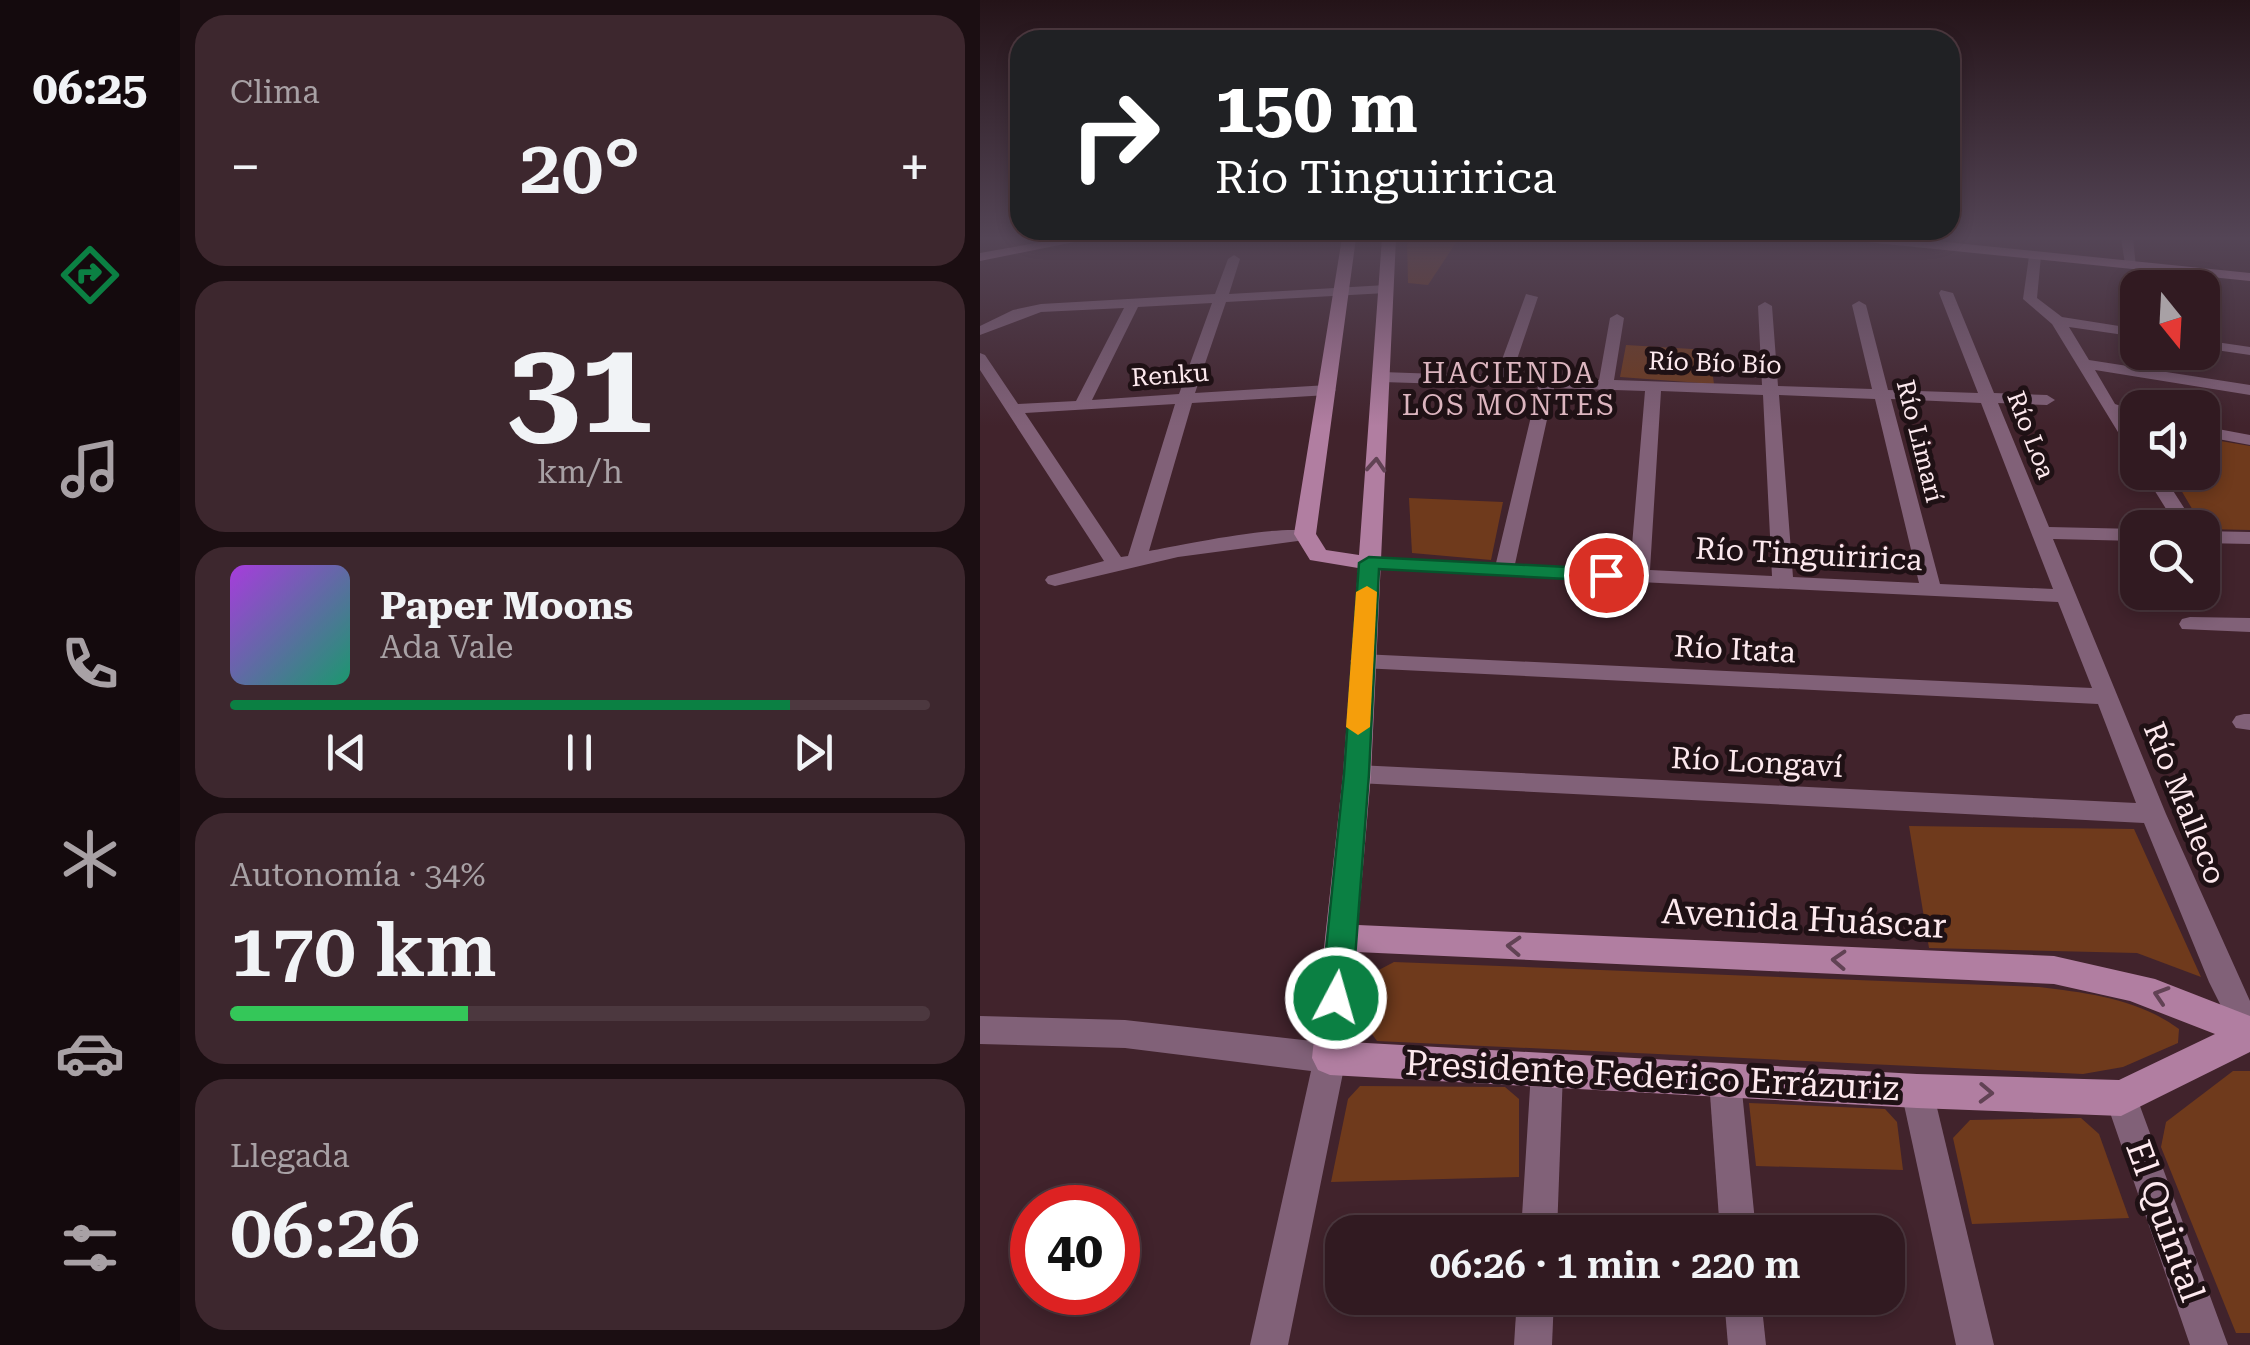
<!DOCTYPE html>
<html lang="es">
<meta charset="utf-8">
<style>
:root{--surface:#311a21;--page:#3d272e;--text:#f1f3f6;--muted:#a8a1a5;--line:#4c383f;--accent:#0b8043}
body{margin:0;font-family:"Roboto Serif",serif;background:var(--page);color:var(--text);height:100vh;display:flex;flex-direction:column;font-size:38px;white-space:nowrap}
*{box-sizing:border-box;margin:0}
p{font-size:32px;color:var(--muted)}
.icon{flex:none;width:55px;height:55px;fill:none;stroke:currentColor;stroke-width:2;stroke-linecap:round;stroke-linejoin:round}
.map{position:relative;flex:1;overflow:hidden}
.panel{display:flex;flex-direction:column;gap:15px;padding:15px;background:#1b0e12;width:800px}
.panel>*{flex:none}
.hud{position:absolute;left:30px;top:30px;width:950px;height:210px;border-radius:30px;box-shadow:0 5px 15px #0003,0 0 0 2px var(--line);background:#202124;color:#fff;overflow:hidden}
.needle{width:65px;rotate:162deg}
.buttons{position:absolute;left:1140px;top:270px;display:grid;gap:20px}
.buttons a{display:grid;place-items:center;width:100px;height:100px;border-radius:20px;background:var(--surface);box-shadow:0 5px 15px #0003,0 0 0 2px var(--line);font-size:50px}
.speed{position:absolute;left:30px;top:1185px;display:flex;gap:20px;font-size:50px;font-weight:700;text-align:center}
.speed>*{display:grid;place-content:center;width:130px;height:130px;border-radius:50%;background:var(--surface);box-shadow:0 5px 15px #0003,0 0 0 2px var(--line);line-height:1}
.speed .limit{border:15px solid #d22;background:#fff;color:#111}
.pin{position:absolute;display:grid;place-items:center;width:85px;height:85px;color:#fff;margin:-42px;border:5px solid #fff;border-radius:50%;box-shadow:0 2px 10px #0007}
.me{position:absolute;width:110px;margin:-55px;rotate:6deg;stroke-linejoin:round;filter:drop-shadow(0 0 8px #0008)}
.turn{display:flex;align-items:center;gap:35px;height:210px;padding:0 40px;font-size:45px}
.turn .icon{width:130px;height:130px;stroke-width:2.5}
.turn b{display:block;font-size:70px;line-height:85px}
.big{font-size:75px;font-weight:600;line-height:1.1}
.panel .card{flex:1;display:flex;flex-direction:column;justify-content:center;gap:15px;min-width:0;padding:0 35px;border-radius:30px;background:var(--page)}
.panel .dial{align-items:center;gap:0}
.dial b{font-size:130px;line-height:1}
.song{display:flex;align-items:center;gap:30px}
.cover{width:120px;height:120px;border-radius:15px;background:linear-gradient(135deg,hsl(280 70% 55%),hsl(160 70% 35%))}
.played{height:10px;border-radius:5px;background:linear-gradient(90deg,var(--accent) 80%,var(--line) 80%)}
.keys{display:flex;justify-content:space-around;direction:ltr}
.heat{display:flex;justify-content:space-between;align-items:center;font-size:55px;direction:ltr}
.charge{height:15px;border-radius:8px;background:linear-gradient(90deg,#34c759 34%,var(--line) 0)}
.trip{position:absolute;left:345px;top:1215px;width:580px;height:100px;border-radius:30px;background:var(--surface);box-shadow:0 5px 15px #0003,0 0 0 2px var(--line);font-weight:600;line-height:100px;text-align:center}
main{display:flex;flex:1;min-height:0}
.tabs{display:flex;flex-direction:column;width:180px;justify-content:space-around;align-items:center;background:#140a0d;color:var(--muted)}
.tabs .icon{width:70px;height:70px}
.tabs .selected{color:var(--accent)}
.tabs b{font-size:45px;color:var(--text)}
.map>svg:first-child{display:block}
</style>
<main>
<nav class="tabs">
<b>06:25</b>
<svg class="icon selected" aria-label="directions" viewBox="0 0 24 24"><path d="M12 3l9 9-9 9-9-9zM9 14v-3h6M13 9l2 2-2 2"/></svg>
<svg class="icon" aria-label="music" viewBox="0 0 24 24"><path d="M9 18V5l10-2v13"/><circle cx="6" cy="18" r="3"/><circle cx="16" cy="16" r="3"/></svg>
<svg class="icon" aria-label="phone" viewBox="0 0 24 24"><path d="M5 4h4l2 5-3 2q2 4 5 5l2-3 5 2v4C11 20 4 13 5 4z"/></svg>
<svg class="icon" aria-label="climate" viewBox="0 0 24 24"><path d="M12 3v18M4 7l16 10M4 17L20 7"/></svg>
<svg class="icon" aria-label="car" viewBox="0 0 24 24"><path d="M5 17H2v-5l4-1 3-4h7l3 4 3 1v5h-3M9 17h6M6 11h13"/><circle cx="7" cy="17" r="2"/><circle cx="17" cy="17" r="2"/></svg>
<svg class="icon" aria-label="filters" viewBox="0 0 24 24"><path d="M4 7h16M4 17h16"/><circle cx="9" cy="7" r="2"/><circle cx="15" cy="17" r="2"/></svg>
</nav>
<section class="panel">
<div class="card"><p>Clima</p>
<div class="heat"><a>−</a><b class="big">20°</b><a>+</a></div>
</div>
<div class="card dial"><b>31</b><p>km/h</p></div>
<div class="card">
<div class="song"><i class="cover"></i><div><b>Paper Moons</b><p>Ada Vale</p></div></div>
<div class="played"></div>
<div class="keys"><svg class="icon" aria-label="previous" viewBox="0 0 24 24"><path d="M18 5L8 12l10 7zM5 5v14"/></svg><svg class="icon" aria-label="pause" viewBox="0 0 24 24"><path d="M8 5v14M16 5v14"/></svg><svg class="icon" aria-label="next" viewBox="0 0 24 24"><path d="M6 5l10 7-10 7zM19 5v14"/></svg></div>
</div>
<div class="card"><p>Autonomía · 34%</p><b class="big">170 km</b><div class="charge"></div></div>
<div class="card"><p>Llegada</p><b class="big">06:26</b></div>
</section>
<div class="map">
<svg width="1270" height="1345" viewBox="0 0 1270 1345">
<rect width="100%" height="100%" fill="#41232c"/>
<!-- green -->
<g fill="#6f3a1c">
<path d="M427 238H479L448 285 428 283Z"/>
<path d="M646 345 729 350 734 384 640 377Z"/>
<path d="M1223 438 1270 446V530L1224 529 1191 473 1222 472Z"/>
<path d="M429 498 523 502 511 560 432 553Z"/>
<path d="M929 826 1154 829 1221 977 1157 953 949 948Z"/>
<path d="M414 962 1059 987C1109 993 1158 999 1199 1029L1198 1043 1143 1067 1103 1074 397 1041 383 1022 395 972Z"/>
<path d="M1253 1071H1270V1333H1256L1181 1147 1186 1122Z"/>
<path d="M380 1086 525 1087 539 1099V1177L351 1182 368 1099Z"/>
<path d="M769 1103 905 1109 917 1122 923 1170 776 1166Z"/>
<path d="M1101 1118 1119 1134 1149 1218 992 1224 973 1138 990 1120Z"/>
</g>
<g fill="none" stroke-linecap="round" stroke-linejoin="round">
<!-- street -->
<g fill="#816178" fill-rule="evenodd">
<path d="M1141 238H1153L1156 267 1145 264Z"/>
<path d="M1055 252 1061 256 1057 298 1082 317 1158 329V337L1089 327 1109 360 1270 385V395L1115 370 1135 404 1158 412V423L1145 419 1158 437V456L1152 455 1072 324 1043 299 1049 256Z"/>
<path d="M254 255 260 259 249 294 406 285 413 289 406 293 246 302 215 393 348 385 356 390 348 395 212 403 169 551C196 546 318 520 335 534L325 540 198 557 75 586 68 584 65 580 68 576 124 561 0 370V353L5 355 38 404 96 401 144 308 61 312 0 335V326L33 310 61 304 235 294 248 259ZM232 303 199 394 112 400 158 307ZM195 404 148 556 141 557 45 413Z"/>
<path d="M961 290 973 293 1014 393 1067 395 1075 400 1067 405 1018 403 1069 527 1158 529V541L1073 539 1186 814 1270 1001V1046L1259 1042 1229 982 1164 823 377 783 368 781 365 774 368 767 377 765 1156 803 1118 704 381 668 370 661 381 654 1112 688 1078 602 389 569 379 563 389 557 516 563 558 387 402 382 394 377 402 372 516 376 546 294 558 297 531 377 619 380 630 318 637 314 644 318 634 380 782 385 778 306 785 302 792 306 798 386 892 389 872 305 879 301 886 305 908 390 998 393 959 293ZM574 388 665 391 650 569 535 564ZM681 391 783 395 792 576 670 570ZM799 395 895 399 939 583 813 577ZM911 399 1001 403 1073 589 960 584Z"/>
<path d="M1222 340 1270 347V355L1222 348Z"/>
<path d="M1222 426 1270 435V445L1222 436Z"/>
<path d="M1163 472H1181L1217 528H1198Z"/>
<path d="M1222 531 1270 532V544L1222 543Z"/>
<path d="M1210 617 1270 618V632L1202 629 1199 624 1202 619Z"/>
<path d="M1264 714H1270V730L1256 728 1252 722 1256 716Z"/>
<path d="M0 1016 145 1020 350 1043 361 1047 366 1058 308 1345H270L331 1071 145 1048 0 1044Z"/>
<path d="M567 1057 578 1061 583 1072 577 1232H541L551 1072 556 1061Z"/>
<path d="M745 1066 756 1070 761 1081 776 1232H740L729 1081 734 1070Z"/>
<path d="M937 1075 948 1080 953 1091 1014 1345H976L921 1091 926 1080Z"/>
<path d="M1141 1082 1153 1087 1157 1098 1248 1345H1210L1125 1098 1129 1087Z"/>
<path d="M537 1298H574L572 1345H534Z"/>
<path d="M744 1298H781L786 1345H748Z"/>
</g>
<!-- secondary -->
<g fill="#b17ea1" fill-rule="evenodd">
<path d="M84 238H114L0 261V253Z"/>
<path d="M362 238H376L336 534 346 550 379 555 402 238H416L391 774 378 925 1074 956 1175 979 1270 1016V1052L1141 1116 937 1108 350 1075 338 1070 332 1058 363 774 378 568 330 560 314 534ZM376 952 1074 984 1150 1001 1235 1034 1139 1080 937 1074 369 1042Z"/>
<path d="M879 238H927L1270 273V281L886 242Z"/>
</g>
</g>
<!-- one-way arrows -->
<defs><path id="oneway-chevron" d="M-2-3.5L2.5 0L-2 3.5" fill="none" stroke-width="1.6" stroke-linecap="round" stroke-linejoin="round" transform="scale(2.5)"/></defs>
<g stroke="#614254">
<use href="#oneway-chevron" transform="translate(396 465) rotate(-86)"/>
<use href="#oneway-chevron" transform="translate(534 946) rotate(-177)"/>
<use href="#oneway-chevron" transform="translate(859 960) rotate(-177)"/>
<use href="#oneway-chevron" transform="translate(1181 995) rotate(-162)"/>
<use href="#oneway-chevron" transform="translate(1006 1093) rotate(2)"/>
</g>
<!-- sky -->
<linearGradient id="sky" x2="0" y2="1"><stop stop-color="#241318"/><stop offset="0.56" stop-color="#544556"/><stop offset="1" stop-color="#544556" stop-opacity="0"/></linearGradient>
<rect width="1270" height="426" fill="url(#sky)"/>
<!-- route -->
<path fill="#0b8043" stroke="#07532c" stroke-width="2.5" d="M389 557 626 569 636 575 626 581 399 569 389 774 372 998 367 1008 356 1012 346 1008 341 998 364 774 379 563Z"/>
<!-- slow -->
<path fill="#f59e0b" d="M387 586 397 592 390 727 378 735 366 727 376 592Z"/>
<g text-anchor="middle" dominant-baseline="central" stroke-width="10" stroke-linejoin="round" paint-order="stroke">
<!-- far-street labels -->
<g font-size="25" fill="#fde9ee" stroke="#1f1115">
<text transform="translate(735 363) rotate(2)">Río Bío Bío</text>
<text transform="translate(190 375) rotate(-4)">Renku</text>
<text transform="translate(1051 435) rotate(69)">Río Loa</text>
<text transform="translate(940 441) rotate(76)">Río Limarí</text>
</g>
<!-- far-neighbourhood labels -->
<g font-size="28" letter-spacing="2.5" fill="#dcb5bf" stroke="#1f1115">
<text x="529" y="373">HACIENDA<tspan x="529" dy="32">LOS MONTES</tspan></text>
</g>
<!-- street labels -->
<g font-size="30" fill="#fde9ee" stroke="#1f1115">
<text transform="translate(829 554) rotate(3)">Río Tinguiririca</text>
<text transform="translate(755 649) rotate(3)">Río Itata</text>
<text transform="translate(777 762) rotate(3)">Río Longaví</text>
<text transform="translate(1205 803) rotate(68)">Río Malleco</text>
</g>
<!-- near-street labels -->
<g font-size="35" fill="#fde9ee" stroke="#1f1115">
<text transform="translate(824 919) rotate(3)">Avenida Huáscar</text>
<text transform="translate(672 1076) rotate(3)">Presidente Federico Errázuriz</text>
<text transform="translate(1185 1221) rotate(70)">El Quintal</text>
</g>
</g>
</svg>
<div class="buttons">
<a><svg class="needle" viewBox="-14 -14 28 28"><path d="M0-13l5 13h-10z" fill="#e53935"/><path d="M0 13l5-13h-10z" fill="#a8a1a5"/></svg></a>
<a><svg class="icon" aria-label="sound" viewBox="0 0 24 24"><path d="M4 9h4l5-4v14l-5-4H4zM17 9q2 3 0 6"/></svg></a>
<a><svg class="icon" aria-label="search" viewBox="0 0 24 24"><circle cx="10" cy="10" r="6"/><path d="M15 15l6 6"/></svg></a>
</div>
<div class="speed"><div class="limit">40</div></div>
<div class="pin" style="left:626px;top:575px;background:#d93025"><svg class="icon" aria-label="arrive" viewBox="0 0 24 24"><path d="M6 21V4h12l-3 4 3 4H6"/></svg></div>
<svg class="me" style="left:356px;top:998px" viewBox="-20 -20 40 40"><circle r="17" fill="#0b8043" stroke="#fff" stroke-width="3"/><path d="M0-11L8 9 0 5-8 9z" fill="#fff"/></svg>
<div class="trip">06:26 · 1 min · 220 m</div>
<div class="hud">
<div class="turn"><svg class="icon" aria-label="right" viewBox="0 0 24 24"><path d="M7 20v-9h11M14 6l5 5-5 5"/></svg><div><b>150 m</b>Río Tinguiririca</div></div>
</div>
</div>
</main>
